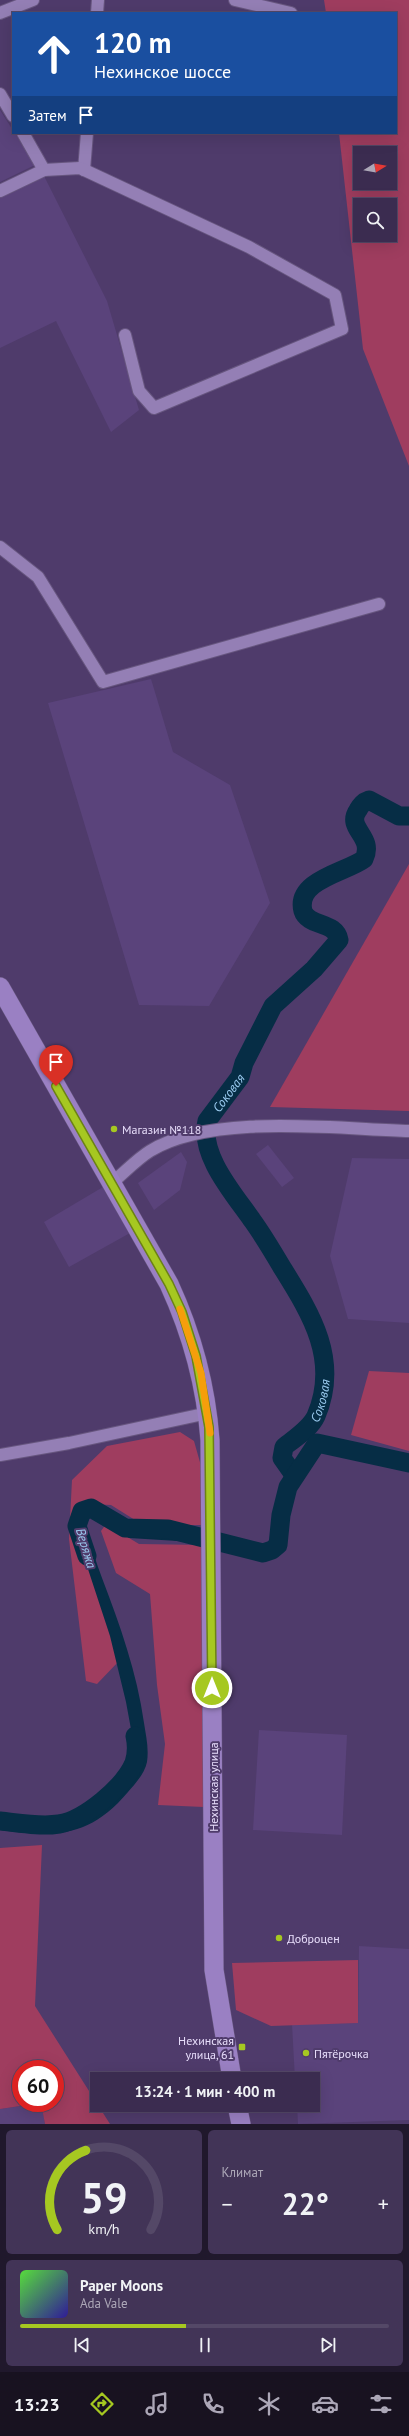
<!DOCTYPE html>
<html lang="ru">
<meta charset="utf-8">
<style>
:root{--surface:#3b2c50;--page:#423457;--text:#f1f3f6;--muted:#aca7b7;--line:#544867;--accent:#a6c821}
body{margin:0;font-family:"PT Sans",sans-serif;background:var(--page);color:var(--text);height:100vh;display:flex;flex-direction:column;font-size:15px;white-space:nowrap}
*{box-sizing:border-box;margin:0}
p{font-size:13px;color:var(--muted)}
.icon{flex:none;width:22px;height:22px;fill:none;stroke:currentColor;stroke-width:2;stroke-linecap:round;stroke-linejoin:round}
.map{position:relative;height:2124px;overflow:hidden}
.panel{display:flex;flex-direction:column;gap:6px;padding:6px;background:#20182c;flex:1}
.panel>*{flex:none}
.hud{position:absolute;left:12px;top:12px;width:385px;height:122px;border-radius:0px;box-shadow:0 4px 16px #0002,0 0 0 1px var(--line);background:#1a4fa0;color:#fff;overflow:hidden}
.needle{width:26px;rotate:79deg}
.tools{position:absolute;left:353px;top:146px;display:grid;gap:8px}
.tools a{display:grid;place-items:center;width:44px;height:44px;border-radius:0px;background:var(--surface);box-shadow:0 4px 16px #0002,0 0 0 1px var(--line);font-size:20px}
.speed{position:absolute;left:12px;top:2060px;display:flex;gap:8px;font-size:20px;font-weight:700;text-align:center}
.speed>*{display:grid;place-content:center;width:52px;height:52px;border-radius:50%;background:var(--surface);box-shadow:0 4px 16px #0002,0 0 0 1px var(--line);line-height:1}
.speed .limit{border:6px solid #d22;background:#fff;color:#111}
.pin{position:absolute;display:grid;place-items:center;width:34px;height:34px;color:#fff;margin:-41px -17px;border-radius:50% 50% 50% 0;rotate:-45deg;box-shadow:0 0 4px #0007}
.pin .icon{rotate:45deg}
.me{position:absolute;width:44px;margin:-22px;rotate:0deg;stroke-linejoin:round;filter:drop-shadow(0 0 3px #0008)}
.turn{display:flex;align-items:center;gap:14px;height:84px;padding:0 16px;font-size:18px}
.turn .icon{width:52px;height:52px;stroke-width:2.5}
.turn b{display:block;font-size:28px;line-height:34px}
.then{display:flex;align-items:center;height:38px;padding:0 16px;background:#0003;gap:8px;font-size:15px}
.big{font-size:30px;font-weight:700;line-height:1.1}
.panel .tile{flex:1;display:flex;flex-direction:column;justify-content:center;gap:6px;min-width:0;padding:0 14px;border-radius:6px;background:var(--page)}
.panel .dial{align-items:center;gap:0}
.dial svg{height:104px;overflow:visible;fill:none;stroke:var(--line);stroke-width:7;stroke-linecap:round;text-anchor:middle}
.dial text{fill:var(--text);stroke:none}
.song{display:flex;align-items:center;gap:12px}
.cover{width:48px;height:48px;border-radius:6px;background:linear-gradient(135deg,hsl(110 70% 55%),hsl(250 70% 35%))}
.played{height:4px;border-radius:2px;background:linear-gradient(90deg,var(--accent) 45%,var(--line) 45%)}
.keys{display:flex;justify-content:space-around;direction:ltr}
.heat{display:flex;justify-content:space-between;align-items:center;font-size:22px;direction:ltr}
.panel .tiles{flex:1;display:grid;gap:6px;grid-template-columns:1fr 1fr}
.tile:last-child{grid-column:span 2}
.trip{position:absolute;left:90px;top:2072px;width:230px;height:40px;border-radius:0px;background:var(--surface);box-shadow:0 4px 16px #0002,0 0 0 1px var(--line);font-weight:700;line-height:40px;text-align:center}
.dock{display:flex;height:64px;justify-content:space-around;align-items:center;background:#181220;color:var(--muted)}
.dock .icon{width:28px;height:28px}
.dock .on{color:var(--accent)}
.dock b{font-size:18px;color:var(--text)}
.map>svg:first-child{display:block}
</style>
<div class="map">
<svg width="409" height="2124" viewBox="0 0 409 2124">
<rect width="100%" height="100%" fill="#4f3b6b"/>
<!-- built -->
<g fill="#5a437b">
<path d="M0 110 35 165 0 182Z"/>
<path d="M44 176 107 301 139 410 111 432 56 321 0 348V197Z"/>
<path d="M151 679 173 752 230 785 270 903 209 1006 139 1005 48 703Z"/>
<path d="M268 1145 294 1178 282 1187 256 1154Z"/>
<path d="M181 1152 187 1162 180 1190 154 1210 138 1183Z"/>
<path d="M352 1158 409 1159V1323L348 1319 330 1256Z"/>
<path d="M103 1187 130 1233 69 1267 44 1222Z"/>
<path d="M259 1730 347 1735 342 1835 253 1830Z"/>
<path d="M359 1946 409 1949V2120L298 2124 297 2105H313V2079H295L292 2024 358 2023Z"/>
<path d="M42 2103 45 2124H0V2109Z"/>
</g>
<!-- green -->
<g fill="#9f3d5f" fill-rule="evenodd">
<path d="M324 0H409V466L363 349 339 133H396V13H326ZM360 153H390V183H360ZM360 205H390V235H360Z"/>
<path d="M409 864V1111L270 1107Z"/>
<path d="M369 1371 409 1373V1451L351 1435Z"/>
<path d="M180 1432 194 1441 205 1480V1525H143L111 1505 90 1504 81 1532 119 1661 97 1684 86 1681 69 1539 72 1480 107 1446Z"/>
<path d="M106 1524 139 1544 203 1545 204 1807 158 1805 165 1744 157 1685 150 1594 116 1573 101 1531Z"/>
<path d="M42 1845 35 2006 110 2124H45L41 2103 0 2109V1848ZM21 2069H55V2103H21Z"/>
<path d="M358 1960V2023L271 2026 236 2010 232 1963Z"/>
</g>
<!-- water -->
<path fill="#062d45" d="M91 1510H96L126 1528 195 1531 194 1542 129 1538 96 1518H90L86 1524V1532C92 1547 96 1563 102 1578 120 1625 137 1673 144 1723 146 1736 149 1748 147 1762 145 1773 135 1784 128 1792 89 1838 56 1837 0 1830V1818L47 1823 76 1818 110 1794 134 1765 135 1751 126 1702 110 1636 86 1563 78 1529 81 1520Z"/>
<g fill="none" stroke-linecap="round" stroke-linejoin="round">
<!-- river -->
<g stroke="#062d45" stroke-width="19">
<path id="s1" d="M294 1475 282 1458 284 1447C295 1438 310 1429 316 1416 340 1360 311 1314 283 1269 273 1252 263 1235 252 1220 234 1194 199 1155 207 1121L240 1077 244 1063 273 1006 314 969 339 940C336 921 308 927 303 911 295 880 347 872 364 859 375 836 345 829 358 810 361 805 363 802 369 800L399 816H409"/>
<path d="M87 1556 77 1526 82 1511 91 1508 125 1528 168 1529 263 1553 272 1550 278 1545 281 1515 288 1487 317 1443 409 1463"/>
<path d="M0 1821C19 1823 40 1827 59 1824 84 1820 124 1787 134 1763 137 1754 137 1745 135 1736"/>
</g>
<defs>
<g id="street">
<path d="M235 0 291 13"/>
<path d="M0 13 33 0"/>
<path d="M97 13 98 0"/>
<path d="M0 94 13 116"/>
<path d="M23 133 44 170"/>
<path d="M84 170 87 133"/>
<path d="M0 191 44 170 80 168 249 247 335 295 342 329 154 408 139 391 125 335"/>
<path d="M0 547 38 577 103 682 379 604"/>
<path d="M113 1182C125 1172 137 1159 150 1151 212 1113 337 1129 409 1131"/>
<path d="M0 1455 69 1443 208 1413"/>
</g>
<g id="primary">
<path d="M0 987 169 1284C192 1334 206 1385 210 1440L214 1970 232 2079"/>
<path d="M237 2105 241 2124"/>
</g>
</defs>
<!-- street casing -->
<use href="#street" stroke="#67567f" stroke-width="14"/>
<!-- primary casing -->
<use href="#primary" stroke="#67567f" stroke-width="20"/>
<!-- street -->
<use href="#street" stroke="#947fb5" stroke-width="12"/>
<!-- primary -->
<use href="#primary" stroke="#9a80c3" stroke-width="19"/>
</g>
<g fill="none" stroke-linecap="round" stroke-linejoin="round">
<defs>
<path id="route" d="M56 1086 169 1284 182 1312 196 1356 209 1427 212 1688"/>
</defs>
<!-- route casing -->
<use href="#route" stroke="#6c8215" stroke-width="10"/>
<!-- route -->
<use href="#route" stroke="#a6c821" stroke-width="7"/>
<!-- slow -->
<path stroke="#f59e0b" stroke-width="7" d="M180 1309 201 1373 210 1433"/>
</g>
<!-- markers -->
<g fill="#a6c821" stroke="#4f3b6b" stroke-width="1.5">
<circle cx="114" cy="1129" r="4"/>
<circle cx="279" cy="1938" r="4"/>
<rect x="238" y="2043" width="8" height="8" rx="2"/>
<circle cx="306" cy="2053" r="4"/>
</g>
<g text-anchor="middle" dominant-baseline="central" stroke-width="4" stroke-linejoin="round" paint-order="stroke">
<!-- poi labels -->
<g font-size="12" fill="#e8defb" stroke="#4f3b6b" text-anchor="start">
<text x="122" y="1129">Магазин №118</text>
<text x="287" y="1938">Доброцен</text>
<text x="234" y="2040" text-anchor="end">Нехинская<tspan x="234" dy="14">улица, 61</tspan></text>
<text x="314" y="2053">Пятёрочка</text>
</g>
<!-- street labels -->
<g font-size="12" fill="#e8defb" stroke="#4f3b6b">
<text transform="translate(213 1787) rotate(-90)">Нехинская улица</text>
</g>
<!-- water labels -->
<g font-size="13" font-style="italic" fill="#9acaef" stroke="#4f3b6b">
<text stroke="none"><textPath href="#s1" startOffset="440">Соковая</textPath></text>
<text stroke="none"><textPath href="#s1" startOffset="93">Соковая</textPath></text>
<text transform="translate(86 1548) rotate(73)">Веряжа</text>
</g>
</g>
</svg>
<div class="tools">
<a><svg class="needle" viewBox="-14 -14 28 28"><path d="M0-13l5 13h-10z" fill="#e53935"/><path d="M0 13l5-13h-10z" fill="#aca7b7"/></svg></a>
<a><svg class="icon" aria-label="search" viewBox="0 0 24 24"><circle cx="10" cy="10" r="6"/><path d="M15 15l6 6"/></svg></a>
</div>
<div class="speed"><div class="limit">60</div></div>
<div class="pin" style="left:56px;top:1086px;background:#d93025"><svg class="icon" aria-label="arrive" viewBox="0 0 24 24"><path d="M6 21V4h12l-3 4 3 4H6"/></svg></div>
<svg class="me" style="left:212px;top:1688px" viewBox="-20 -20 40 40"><circle r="17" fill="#a6c821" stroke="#fff" stroke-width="3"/><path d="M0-11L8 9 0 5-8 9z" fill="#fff"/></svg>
<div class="trip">13:24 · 1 мин · 400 m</div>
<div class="hud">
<div class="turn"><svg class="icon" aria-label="ahead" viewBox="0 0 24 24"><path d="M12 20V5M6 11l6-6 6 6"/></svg><div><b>120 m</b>Нехинское шоссе</div></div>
<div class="then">Затем<svg class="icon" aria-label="arrive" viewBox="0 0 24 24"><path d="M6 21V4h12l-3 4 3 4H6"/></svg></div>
</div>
</div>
<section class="panel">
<div class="tiles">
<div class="tile dial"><svg viewBox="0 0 100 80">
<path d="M14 69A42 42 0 1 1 86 69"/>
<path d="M14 69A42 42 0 0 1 36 8" stroke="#a6c821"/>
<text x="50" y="56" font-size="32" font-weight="700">59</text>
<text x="50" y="72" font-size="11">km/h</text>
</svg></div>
<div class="tile"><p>Климат</p>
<div class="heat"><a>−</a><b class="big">22°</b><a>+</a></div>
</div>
<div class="tile">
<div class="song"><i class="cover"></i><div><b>Paper Moons</b><p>Ada Vale</p></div></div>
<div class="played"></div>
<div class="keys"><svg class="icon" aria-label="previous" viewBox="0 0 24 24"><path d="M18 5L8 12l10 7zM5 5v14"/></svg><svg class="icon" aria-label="pause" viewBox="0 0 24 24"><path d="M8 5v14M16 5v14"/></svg><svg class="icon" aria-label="next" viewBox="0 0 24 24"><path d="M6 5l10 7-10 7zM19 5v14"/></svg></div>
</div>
</div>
</section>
<nav class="dock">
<b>13:23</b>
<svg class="icon on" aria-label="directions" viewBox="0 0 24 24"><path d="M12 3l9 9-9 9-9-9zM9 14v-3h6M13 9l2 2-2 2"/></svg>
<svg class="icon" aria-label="music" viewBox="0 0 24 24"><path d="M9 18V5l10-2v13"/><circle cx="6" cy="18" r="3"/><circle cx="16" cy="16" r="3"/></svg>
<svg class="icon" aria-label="phone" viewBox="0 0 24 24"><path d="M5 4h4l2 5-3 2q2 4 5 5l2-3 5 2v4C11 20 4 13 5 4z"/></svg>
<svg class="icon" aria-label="climate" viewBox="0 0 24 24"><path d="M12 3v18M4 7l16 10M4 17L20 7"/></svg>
<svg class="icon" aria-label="car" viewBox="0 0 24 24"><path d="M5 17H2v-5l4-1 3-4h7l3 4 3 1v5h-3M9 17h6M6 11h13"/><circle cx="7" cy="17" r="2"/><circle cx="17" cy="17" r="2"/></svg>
<svg class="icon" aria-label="filters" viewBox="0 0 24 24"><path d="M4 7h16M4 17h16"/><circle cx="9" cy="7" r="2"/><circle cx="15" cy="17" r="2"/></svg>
</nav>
